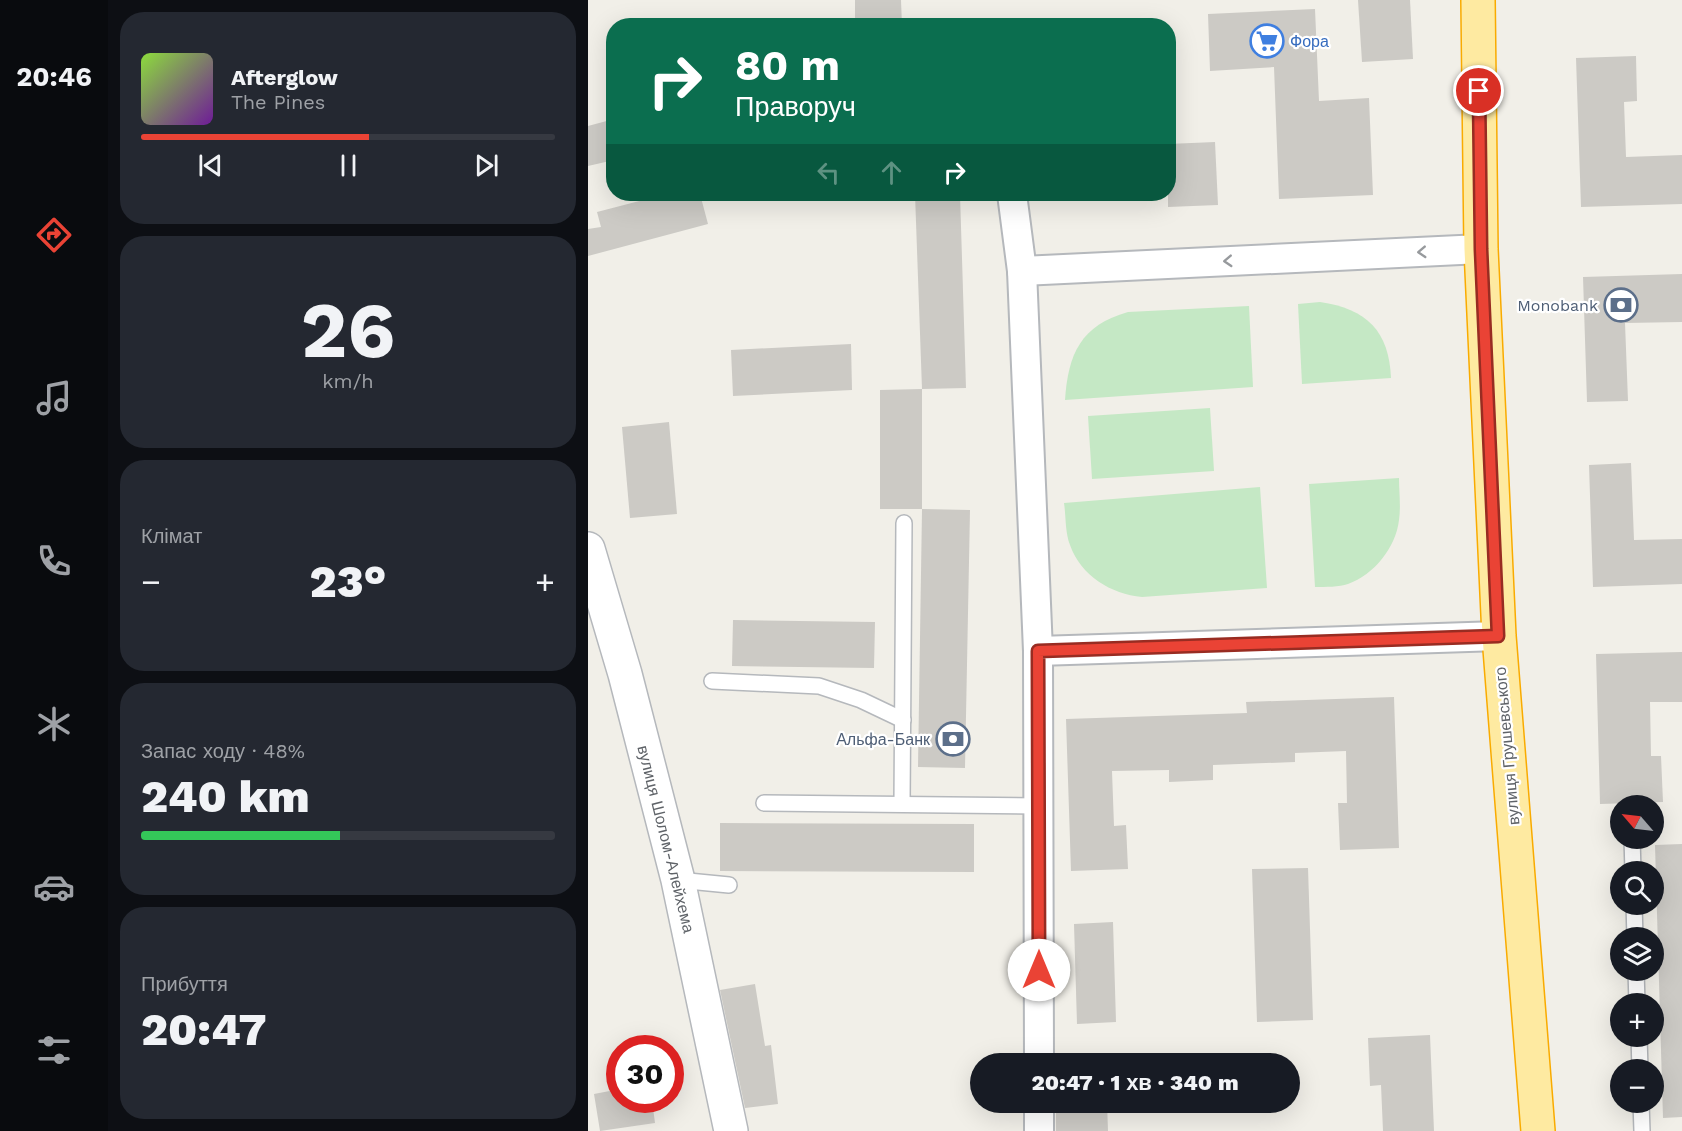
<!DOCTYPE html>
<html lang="uk">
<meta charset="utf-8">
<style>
:root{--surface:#171b24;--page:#242831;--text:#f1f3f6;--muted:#9ea1a6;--line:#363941;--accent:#ea4335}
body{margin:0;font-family:"Work Sans",sans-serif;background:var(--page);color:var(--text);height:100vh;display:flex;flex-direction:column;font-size:22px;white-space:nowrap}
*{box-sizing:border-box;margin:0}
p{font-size:20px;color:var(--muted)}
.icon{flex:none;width:33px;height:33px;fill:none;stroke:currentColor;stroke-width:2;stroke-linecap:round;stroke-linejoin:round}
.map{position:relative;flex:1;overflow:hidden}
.panel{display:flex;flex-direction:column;gap:12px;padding:12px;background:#0d0f14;width:480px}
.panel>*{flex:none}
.banner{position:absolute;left:18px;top:18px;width:570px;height:183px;border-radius:24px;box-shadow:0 6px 24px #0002;background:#0b6e4f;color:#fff;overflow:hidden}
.needle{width:39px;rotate:298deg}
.controls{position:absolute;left:1022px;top:795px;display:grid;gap:12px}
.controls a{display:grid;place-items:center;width:54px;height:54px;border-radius:50%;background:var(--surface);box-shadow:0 6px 24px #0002;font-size:30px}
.speed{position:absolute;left:18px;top:1035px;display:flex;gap:12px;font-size:30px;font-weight:700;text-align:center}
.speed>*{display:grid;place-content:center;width:78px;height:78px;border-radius:50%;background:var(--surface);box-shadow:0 6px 24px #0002;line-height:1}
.speed .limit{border:9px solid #d22;background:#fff;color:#111}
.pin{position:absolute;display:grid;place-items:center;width:51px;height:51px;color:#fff;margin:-26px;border:3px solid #fff;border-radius:50%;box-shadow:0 2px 6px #0007}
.me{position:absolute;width:66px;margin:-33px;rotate:0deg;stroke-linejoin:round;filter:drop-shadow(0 0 4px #0008)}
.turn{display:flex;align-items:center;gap:21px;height:126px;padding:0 30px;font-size:27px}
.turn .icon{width:78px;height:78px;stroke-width:2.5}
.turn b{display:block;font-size:42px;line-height:51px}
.lanes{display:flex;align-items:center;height:57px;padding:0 30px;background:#0003;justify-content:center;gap:30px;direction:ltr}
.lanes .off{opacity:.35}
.big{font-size:45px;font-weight:800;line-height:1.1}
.panel .card{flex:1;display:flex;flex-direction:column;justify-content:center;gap:9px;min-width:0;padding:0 21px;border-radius:24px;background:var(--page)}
.panel .dial{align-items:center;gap:0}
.dial b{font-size:78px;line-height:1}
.song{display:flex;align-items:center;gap:18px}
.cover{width:72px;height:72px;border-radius:9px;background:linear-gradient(135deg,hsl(90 70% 55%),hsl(280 70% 35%))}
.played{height:6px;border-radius:3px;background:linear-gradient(90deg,var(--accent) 55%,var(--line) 55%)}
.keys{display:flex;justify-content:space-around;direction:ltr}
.heat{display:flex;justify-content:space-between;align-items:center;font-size:33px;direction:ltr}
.charge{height:9px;border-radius:4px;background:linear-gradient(90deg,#34c759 48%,var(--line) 0)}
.trip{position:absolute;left:382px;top:1053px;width:330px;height:60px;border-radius:30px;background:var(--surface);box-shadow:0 6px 24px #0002;font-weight:800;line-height:60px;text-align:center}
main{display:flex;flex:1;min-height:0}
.dock{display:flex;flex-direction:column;width:108px;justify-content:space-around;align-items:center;background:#090b0e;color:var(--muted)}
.dock .icon{width:42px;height:42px}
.dock .current{color:var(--accent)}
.dock b{font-size:27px;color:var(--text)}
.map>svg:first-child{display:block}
</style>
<main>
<nav class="dock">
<b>20:46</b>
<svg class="icon current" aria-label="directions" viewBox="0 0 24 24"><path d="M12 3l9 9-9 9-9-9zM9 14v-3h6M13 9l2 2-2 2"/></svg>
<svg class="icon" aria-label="music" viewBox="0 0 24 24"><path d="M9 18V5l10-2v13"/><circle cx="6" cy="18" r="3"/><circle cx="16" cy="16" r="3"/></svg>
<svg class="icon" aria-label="phone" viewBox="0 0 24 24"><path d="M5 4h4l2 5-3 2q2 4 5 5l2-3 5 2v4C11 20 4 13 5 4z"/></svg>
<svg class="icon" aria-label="climate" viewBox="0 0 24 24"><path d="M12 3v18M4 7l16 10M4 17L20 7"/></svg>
<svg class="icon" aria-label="car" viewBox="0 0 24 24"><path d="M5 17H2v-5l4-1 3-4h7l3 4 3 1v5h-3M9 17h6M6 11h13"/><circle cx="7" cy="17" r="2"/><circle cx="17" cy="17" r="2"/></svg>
<svg class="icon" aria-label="filters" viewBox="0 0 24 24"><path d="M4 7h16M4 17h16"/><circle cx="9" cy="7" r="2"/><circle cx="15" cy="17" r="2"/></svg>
</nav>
<section class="panel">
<div class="card">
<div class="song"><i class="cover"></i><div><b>Afterglow</b><p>The Pines</p></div></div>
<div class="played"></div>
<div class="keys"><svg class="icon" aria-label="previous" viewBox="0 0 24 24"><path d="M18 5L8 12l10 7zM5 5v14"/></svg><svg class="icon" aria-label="pause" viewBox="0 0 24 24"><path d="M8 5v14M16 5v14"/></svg><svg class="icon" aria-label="next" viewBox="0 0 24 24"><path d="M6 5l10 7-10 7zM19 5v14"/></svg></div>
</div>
<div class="card dial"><b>26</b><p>km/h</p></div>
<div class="card"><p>Клімат</p>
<div class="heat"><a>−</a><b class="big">23°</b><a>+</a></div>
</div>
<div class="card"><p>Запас ходу · 48%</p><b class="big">240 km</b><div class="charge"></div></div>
<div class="card"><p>Прибуття</p><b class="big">20:47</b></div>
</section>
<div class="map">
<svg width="1094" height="1131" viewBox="0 0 1094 1131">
<rect width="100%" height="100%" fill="#f1efe8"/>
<!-- green -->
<g fill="#c5e8c5">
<path d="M732 302C779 309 801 331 803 378L714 384 710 304Z"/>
<path d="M661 306 665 387 477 400C480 354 493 325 540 312Z"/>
<path d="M622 408 626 471 504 479 500 416Z"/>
<path d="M811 478C811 491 813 506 811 520 808 547 786 575 760 584 751 587 738 587 727 587L721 484Z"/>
<path d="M672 487 679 588 554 597C523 594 493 576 482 545 477 532 478 516 476 503Z"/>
</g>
<!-- building -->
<g fill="#cccac5">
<path d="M267 0H313L314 26H267Z"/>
<path d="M770 0H822L825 59 774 62Z"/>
<path d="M727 9 731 101 781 98 785 195 691 199 686 67 622 71 620 14Z"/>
<path d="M1048 56 1049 101 1036 102 1038 157 1094 155V204L993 207 988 58Z"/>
<path d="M26 119V160L0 166V126Z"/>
<path d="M627 142 630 205 580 207V144Z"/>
<path d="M57 194H112L120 224 0 256V229L13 227 9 212 59 199Z"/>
<path d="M327 194H372L378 388 334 389Z"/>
<path d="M1094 274V322L1037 323 1040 401 999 402 995 277Z"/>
<path d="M263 344 264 390 145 396 143 350Z"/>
<path d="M334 389V509H292V390Z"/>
<path d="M81 422 89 514 42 518 34 427Z"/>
<path d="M1043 463 1046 540 1094 539V584L1005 587 1001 465Z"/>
<path d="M334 509 382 510 377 768 330 767Z"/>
<path d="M145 620 287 622 286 668 144 666Z"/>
<path d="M1094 652V702H1062L1063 756H1073L1075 802 1012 804 1008 654Z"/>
<path d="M806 697 811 848 752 850 750 803H759L758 751 707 753V762L625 765V780L581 782V770L524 771 526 826 538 825 540 869 483 871 478 719 659 713 658 702Z"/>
<path d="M132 823 386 824V872L132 871Z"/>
<path d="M1094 844V1117L1075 1118 1067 845Z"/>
<path d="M720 868 725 1020 669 1022 664 869Z"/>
<path d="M525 922 528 1022 489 1024 486 924Z"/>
<path d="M167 984 177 1046 183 1045 190 1104 157 1108 132 990Z"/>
<path d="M842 1035 846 1131H795L793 1085 782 1086 780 1038Z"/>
<path d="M32 1089V1100H64L67 1123 12 1131 6 1094Z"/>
<path d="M468 1102H519L520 1131H468Z"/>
</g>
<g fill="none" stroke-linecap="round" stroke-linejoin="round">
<defs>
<g id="service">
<path d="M124 681 231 686 273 700 315 720"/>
<path d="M176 803 450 806"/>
<path d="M314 804 316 523"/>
<path d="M1044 838 1045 872"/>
<path d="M90 880 141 885"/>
<path d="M1046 904 1047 938"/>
<path d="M1048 970 1049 1004"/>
<path d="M1051 1036 1052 1070"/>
<path d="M1053 1102 1054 1131"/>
</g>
<g id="minor">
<path d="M424 194 434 271 450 651 451 1064"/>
<path d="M434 271 893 249"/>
<path d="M450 651 911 636"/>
<path d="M451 1102V1131"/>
</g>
<path id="tertiary" d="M0 549 37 674 90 880 143 1131"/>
<path id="trunk" d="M890 0 893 249 911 636 950 1131"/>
</defs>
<!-- service casing -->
<use href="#service" stroke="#b5b8bc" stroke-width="18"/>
<!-- minor casing -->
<use href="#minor" stroke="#b5b8bc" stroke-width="32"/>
<!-- tertiary casing -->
<use href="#tertiary" stroke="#b5b8bc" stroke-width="36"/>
<!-- trunk casing -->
<use href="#trunk" stroke="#f9ab00" stroke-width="36"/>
<!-- service -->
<use href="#service" stroke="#fff" stroke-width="15"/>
<!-- minor -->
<use href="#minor" stroke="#fff" stroke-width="28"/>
<!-- tertiary -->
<use href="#tertiary" stroke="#fff" stroke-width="33"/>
<!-- trunk -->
<use href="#trunk" stroke="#feeaa1" stroke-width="33"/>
</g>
<!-- one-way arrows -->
<defs><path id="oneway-chevron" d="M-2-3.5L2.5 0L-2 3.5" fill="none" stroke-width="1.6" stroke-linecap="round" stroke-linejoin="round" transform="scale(1.5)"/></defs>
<g stroke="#979a9d">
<use href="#oneway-chevron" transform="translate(834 252) rotate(177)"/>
<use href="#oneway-chevron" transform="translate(640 261) rotate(177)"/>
</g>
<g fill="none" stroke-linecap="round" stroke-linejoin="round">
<defs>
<path id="route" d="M451 970 450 651 910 636 893 249 891 91"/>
</defs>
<!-- route casing -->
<use href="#route" stroke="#982c22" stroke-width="15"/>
<!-- route -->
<use href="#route" stroke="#ea4335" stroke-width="10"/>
</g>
<!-- icons -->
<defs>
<symbol id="supermarket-ring" viewBox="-11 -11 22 22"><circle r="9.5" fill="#fff" stroke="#3f7fe0" stroke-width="1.5"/><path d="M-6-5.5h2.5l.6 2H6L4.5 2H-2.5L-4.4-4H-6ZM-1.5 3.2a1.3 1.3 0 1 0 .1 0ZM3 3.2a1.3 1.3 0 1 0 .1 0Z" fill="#3f7fe0"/></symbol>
<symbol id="bank-ring" viewBox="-11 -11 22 22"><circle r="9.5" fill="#fff" stroke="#5c6f8a" stroke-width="1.5"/><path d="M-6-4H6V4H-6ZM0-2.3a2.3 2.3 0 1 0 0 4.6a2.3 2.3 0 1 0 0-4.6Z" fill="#5c6f8a"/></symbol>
</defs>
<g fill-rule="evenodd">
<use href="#supermarket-ring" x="660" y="22" width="38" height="38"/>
<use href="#bank-ring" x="1014" y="286" width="38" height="38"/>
<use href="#bank-ring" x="346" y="720" width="38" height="38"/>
</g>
<g text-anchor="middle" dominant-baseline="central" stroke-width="4.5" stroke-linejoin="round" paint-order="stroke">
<!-- shop labels -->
<g font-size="16" fill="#366cbe" stroke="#fff" text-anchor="start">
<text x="702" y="41">Фора</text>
</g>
<!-- service labels -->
<g font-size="16" fill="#4e5e75" stroke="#fff" text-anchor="end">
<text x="1010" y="305">Monobank</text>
<text x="342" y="739">Альфа-Банк</text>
</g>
<!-- street labels -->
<g font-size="16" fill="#5f6368" stroke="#fff">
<text transform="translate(919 746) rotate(-95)">вулиця Грушевського</text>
<text transform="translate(78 839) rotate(76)">вулиця Шолом-Алейхема</text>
</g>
</g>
</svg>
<div class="controls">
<a><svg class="needle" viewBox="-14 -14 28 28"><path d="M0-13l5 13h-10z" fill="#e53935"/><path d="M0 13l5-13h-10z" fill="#9ea1a6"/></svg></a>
<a><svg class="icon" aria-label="search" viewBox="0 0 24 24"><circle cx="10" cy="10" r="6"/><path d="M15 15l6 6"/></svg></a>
<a><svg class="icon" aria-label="layers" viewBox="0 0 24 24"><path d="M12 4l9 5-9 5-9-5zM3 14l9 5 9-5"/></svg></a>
<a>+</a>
<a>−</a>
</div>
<div class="speed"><div class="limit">30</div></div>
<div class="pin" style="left:891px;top:91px;background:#d93025"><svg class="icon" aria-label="arrive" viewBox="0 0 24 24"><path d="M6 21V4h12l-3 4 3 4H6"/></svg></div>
<svg class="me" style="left:451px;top:970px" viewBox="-20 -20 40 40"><circle r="19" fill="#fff"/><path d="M0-13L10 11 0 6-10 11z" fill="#ea4335"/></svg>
<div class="trip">20:47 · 1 хв · 340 m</div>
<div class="banner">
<div class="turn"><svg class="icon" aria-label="right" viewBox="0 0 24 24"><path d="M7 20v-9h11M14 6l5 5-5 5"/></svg><div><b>80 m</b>Праворуч</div></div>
<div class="lanes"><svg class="icon off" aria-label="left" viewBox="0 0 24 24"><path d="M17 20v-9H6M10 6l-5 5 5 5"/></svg><svg class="icon off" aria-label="ahead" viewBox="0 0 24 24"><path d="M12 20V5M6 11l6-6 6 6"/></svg><svg class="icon" aria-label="right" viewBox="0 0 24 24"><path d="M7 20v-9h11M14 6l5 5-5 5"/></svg></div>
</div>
</div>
</main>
